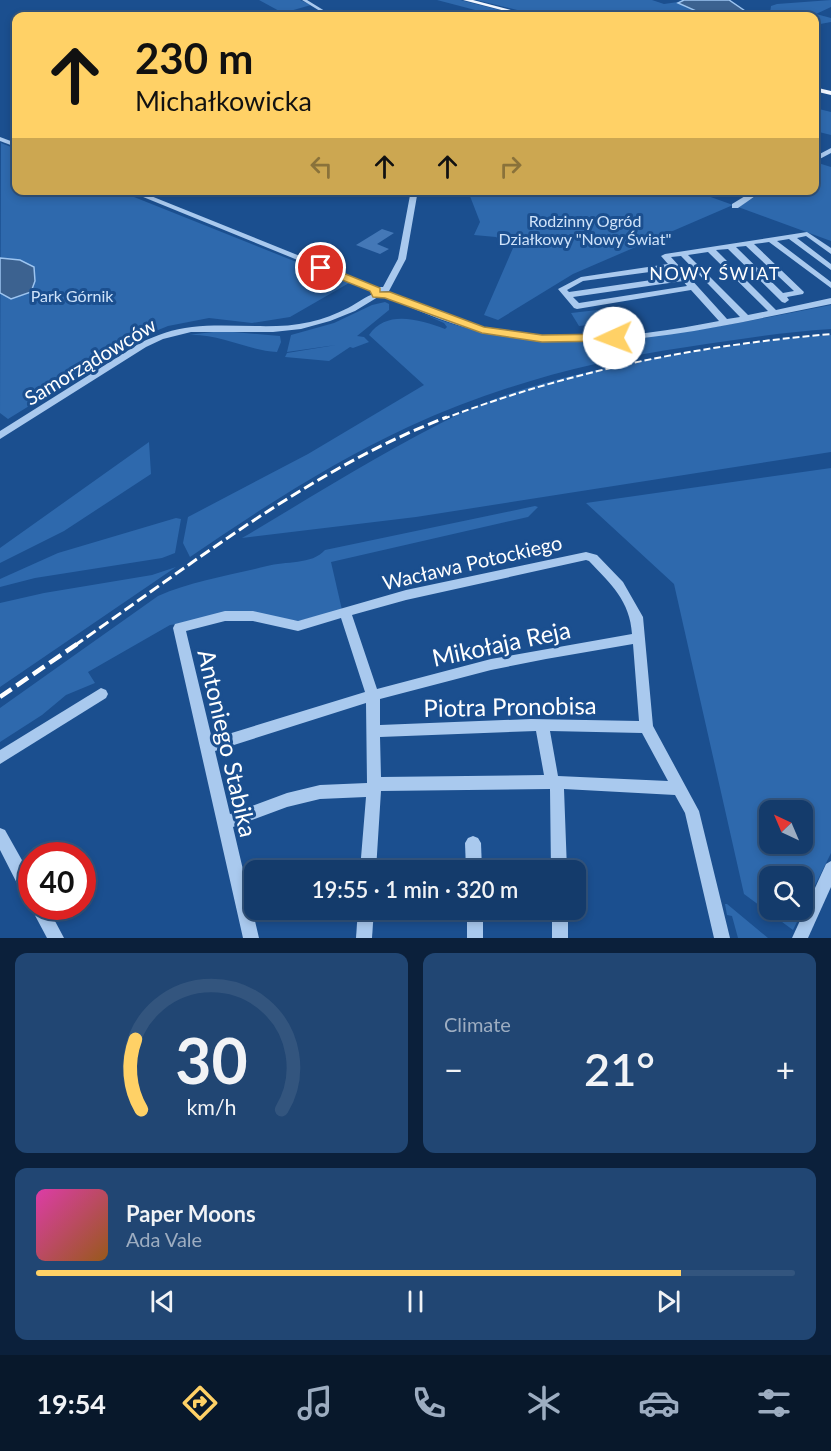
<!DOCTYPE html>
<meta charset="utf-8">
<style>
:root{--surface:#143b6b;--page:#214673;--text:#f1f3f6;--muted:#9dadc1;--line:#33557e;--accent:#ffd166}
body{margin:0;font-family:Lato,sans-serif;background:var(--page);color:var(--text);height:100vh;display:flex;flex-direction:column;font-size:22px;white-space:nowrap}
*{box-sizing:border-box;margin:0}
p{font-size:20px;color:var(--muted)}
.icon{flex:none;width:33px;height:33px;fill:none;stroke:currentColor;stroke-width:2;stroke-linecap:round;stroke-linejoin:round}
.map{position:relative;height:938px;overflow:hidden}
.details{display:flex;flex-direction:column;gap:15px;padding:15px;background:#0b203b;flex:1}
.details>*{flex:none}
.hud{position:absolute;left:12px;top:12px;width:807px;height:183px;border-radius:12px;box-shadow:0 3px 9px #0003,0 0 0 2px var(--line);background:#ffd166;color:#111;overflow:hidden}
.needle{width:39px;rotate:316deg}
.fabs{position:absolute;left:759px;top:800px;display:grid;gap:12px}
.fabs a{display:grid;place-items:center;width:54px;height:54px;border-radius:12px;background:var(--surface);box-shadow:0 3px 9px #0003,0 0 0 2px var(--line);font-size:30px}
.speed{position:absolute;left:18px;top:842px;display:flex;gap:12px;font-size:30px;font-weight:700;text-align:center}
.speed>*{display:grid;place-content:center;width:78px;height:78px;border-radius:50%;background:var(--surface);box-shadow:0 3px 9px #0003,0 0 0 2px var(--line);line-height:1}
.speed .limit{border:9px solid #d22;background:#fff;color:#111}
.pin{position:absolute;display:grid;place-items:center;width:51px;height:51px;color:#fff;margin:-26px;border:3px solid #fff;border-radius:50%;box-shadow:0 2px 6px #0007}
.me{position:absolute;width:66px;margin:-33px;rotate:268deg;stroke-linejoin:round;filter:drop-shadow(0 0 4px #0008)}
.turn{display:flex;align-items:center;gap:21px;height:126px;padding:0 24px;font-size:27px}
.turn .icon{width:78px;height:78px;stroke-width:2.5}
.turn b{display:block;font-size:42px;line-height:51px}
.lanes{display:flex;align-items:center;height:57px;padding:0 24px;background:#0003;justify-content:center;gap:30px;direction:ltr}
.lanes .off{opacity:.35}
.big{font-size:45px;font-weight:600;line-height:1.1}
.details .widget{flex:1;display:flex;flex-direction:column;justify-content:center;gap:9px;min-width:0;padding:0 21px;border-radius:12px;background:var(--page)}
.details .dial{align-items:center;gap:0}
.dial svg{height:156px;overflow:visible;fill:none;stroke:var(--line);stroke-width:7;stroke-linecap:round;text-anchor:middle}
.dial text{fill:var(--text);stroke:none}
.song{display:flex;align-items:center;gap:18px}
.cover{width:72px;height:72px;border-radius:9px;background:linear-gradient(135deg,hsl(320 70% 55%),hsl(30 70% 35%))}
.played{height:6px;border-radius:3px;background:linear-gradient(90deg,var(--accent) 85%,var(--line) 85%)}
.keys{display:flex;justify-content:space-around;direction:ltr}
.heat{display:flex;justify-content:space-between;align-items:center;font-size:33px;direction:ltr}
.details .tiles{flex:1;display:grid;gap:15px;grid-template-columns:1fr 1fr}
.widget:last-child{grid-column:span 2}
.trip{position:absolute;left:244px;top:860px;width:342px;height:60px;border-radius:12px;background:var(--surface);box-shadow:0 3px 9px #0003,0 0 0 2px var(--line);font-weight:600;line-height:60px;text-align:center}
.tab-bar{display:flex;height:96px;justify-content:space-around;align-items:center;background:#08182b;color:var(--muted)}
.tab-bar .icon{width:42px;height:42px}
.tab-bar .selected{color:var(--accent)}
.tab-bar b{font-size:27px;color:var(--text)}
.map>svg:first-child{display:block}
</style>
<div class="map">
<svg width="831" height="938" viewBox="0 0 831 938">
<rect width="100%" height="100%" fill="#1b4f8f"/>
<!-- green -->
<g fill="#2e69ad" fill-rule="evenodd">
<path d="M259 0H300L311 5 283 13Z"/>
<path d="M437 0H460L524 16H498Z"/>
<path d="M476 0H652L664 4 678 2 685 7 703 14 688 16H542Z"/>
<path d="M831 0V7L816 14 831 18V22L815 25 814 16H778L770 13 771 6 777 4Z"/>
<path d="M815 108 831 112V135L815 131Z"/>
<path d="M1 143 16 149V190L119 191 349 283 290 317 252 323 209 318 168 326 141 337 8 419 0 413Z"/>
<path d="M815 162 831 167V241L738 207 765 191 814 190Z"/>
<path d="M468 191H694L733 205 573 274 498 320 484 315 513 248 496 237 474 235 480 222Z"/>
<path d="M385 302 389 304V310L357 336 364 337 369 342 353 348 350 347 329 361 285 357 287 353 336 345 287 352 291 335 334 323 372 305Z"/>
<path d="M831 305V329C782 332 735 340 687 347 590 361 497 386 408 427 331 463 260 509 190 557L183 543 188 517 308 454 424 385 369 335C387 309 420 320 445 329L447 327 444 323 421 313C554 366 696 331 831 305Z"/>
<path d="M615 308 624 321 579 326 571 313Z"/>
<path d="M222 331 280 336 281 342 277 352C246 350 218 333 187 335Z"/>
<path d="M831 335V452L416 517 242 538C315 495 387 449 463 412 522 385 588 371 651 359 710 348 770 339 831 335Z"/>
<path d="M149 442 151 474 64 531 0 563V548Z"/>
<path d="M831 468V853L793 930 744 894 674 584 586 503ZM770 810H802V843H770ZM770 876H802V909H770Z"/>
<path d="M535 506 538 507 528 517 331 562 342 610 298 621 249 613 170 625 88 672 95 683 66 695 42 715 0 742V708L158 596C191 581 232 575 267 566 285 561 312 565 325 550Z"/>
<path d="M176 518 181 519 175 553 162 558 35 578 0 587V579L58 553Z"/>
<path d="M176 567 0 687V603L44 593 152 575Z"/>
<path d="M725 904H727L768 938H738L732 916 727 915Z"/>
</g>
<!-- water -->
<g fill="#3c6290" stroke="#9cc4f0" stroke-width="1.5">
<path d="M684 0H729L748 13 744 16H688L703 14 678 3Z"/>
<path d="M0 258 20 260 34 267 35 281 31 292 11 299 0 293Z"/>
</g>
<!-- building -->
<path fill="#4478b7" d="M382 229 394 233 377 244 389 249 380 254 356 245Z"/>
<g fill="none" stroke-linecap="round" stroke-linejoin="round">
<!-- minor -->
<g fill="#a9c9ee" fill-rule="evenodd">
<path d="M302 0H307L333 16H328Z"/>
<path d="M0 137 16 143V147L0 141Z"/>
<path d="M831 148V153L814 162V157Z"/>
<path d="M126 190H136L377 287H383L398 259 411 190H418L406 259 389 291 376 292Z"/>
<path d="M755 190H764L738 208H732V204Z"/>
<path d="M807 232 831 248V254L806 236 797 238 831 264V270L789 239 777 241 831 282V288L769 242 754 244 804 292 803 294 787 297 789 300 785 303 782 302 728 249 716 250 776 310 831 298V304C720 326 606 356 493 334 455 327 420 311 385 297H378L355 311 330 321 301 329 273 332H191L163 339 146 347 0 439V431L140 343C157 335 173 329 192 327 231 322 271 331 310 322 323 319 336 314 348 308 360 302 371 291 385 293 395 294 406 300 415 303 436 312 458 320 480 326 557 347 642 336 719 321L691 290 577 309 574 308 558 289 581 277 668 264 661 256 665 254ZM746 246 794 291 783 293 736 247ZM708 252 768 311 748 315 688 255ZM681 256 740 317 727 319 671 257ZM672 269 679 276 569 292 567 290 583 281ZM683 281 687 286 579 303 573 297Z"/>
<path d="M586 552 597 555 623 582 643 617 653 726 699 811 730 938H714L685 813 675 795 564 789 567 870H551L550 789 381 791 376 870H360L366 797 320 799 287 807 233 827 259 938H243L173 628 175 624 225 611H253L298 621 406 590ZM586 560 589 561C611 584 630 601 632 634L491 659 377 689 352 615 406 600ZM341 618 365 692 212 739 186 631 225 621H253L298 631ZM633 644 639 721 531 719 380 725V699L491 670 546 659ZM366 703 367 783 320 785 287 793 230 814 215 751ZM536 731 544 775 381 777 380 737ZM550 731 642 733 668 781 558 776Z"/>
<path d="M101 688 106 690 108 694 106 698 0 764V750Z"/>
<path d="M0 828 5 830 32 878V906H47L64 938H47L30 906 31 903 26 901 0 850Z"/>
<path d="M473 836 478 838 481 843 482 870H466L465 843 468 838Z"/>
<path d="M831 861V887L808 938H792L826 864Z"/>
<path d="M358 909H374L372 938H356Z"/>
<rect x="467" y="909" width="16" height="29"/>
<rect x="552" y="909" width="16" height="29"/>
</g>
<!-- major -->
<g fill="#f0f6ff" fill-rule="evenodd">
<path d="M463 0H473L533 16H525Z"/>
<path d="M814 87 831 91V95L814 91Z"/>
</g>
<!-- rail-far2 -->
<path stroke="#fff" stroke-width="2" stroke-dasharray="7 3" stroke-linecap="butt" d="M443 419C573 370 694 346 831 334"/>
<!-- rail-far1 -->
<path stroke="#fff" stroke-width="3" stroke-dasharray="11 4.5" stroke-linecap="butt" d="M74 646C192 564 313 468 447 417"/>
<!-- rail -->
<path stroke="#fff" stroke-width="4.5" stroke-dasharray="14 6" stroke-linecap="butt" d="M0 697 77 644"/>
</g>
<!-- route -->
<path fill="#ffd166" stroke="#a68842" stroke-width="1.5" d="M321 264 380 288V292H390L484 327 542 335 614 334 619 338 614 341 542 342 482 333 385 298 373 297 370 291 317 270 316 268Z"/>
<g text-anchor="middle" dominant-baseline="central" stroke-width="6" stroke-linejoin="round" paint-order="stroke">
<!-- far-park labels -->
<g font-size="16" fill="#cfe3fa" stroke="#1b4f8f">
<text x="585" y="220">Rodzinny Ogród<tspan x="585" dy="18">Działkowy "Nowy Świat"</tspan></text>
<text x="72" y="295">Park Górnik</text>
</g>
<!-- far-neighbourhood labels -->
<g font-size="18" letter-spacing="1.5" fill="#fff" stroke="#1b4f8f">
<text x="715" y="273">NOWY ŚWIAT</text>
</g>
<!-- street labels -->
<g font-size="20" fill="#fff" stroke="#1b4f8f">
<text transform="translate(90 361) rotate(-31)">Samorządowców</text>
<text transform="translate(472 562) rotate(-13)">Wacława Potockiego</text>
</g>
<!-- near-street labels -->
<g font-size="24" fill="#fff" stroke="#1b4f8f">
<text transform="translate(501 643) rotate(-12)">Mikołaja Reja</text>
<text transform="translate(510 706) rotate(-1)">Piotra Pronobisa</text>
<text transform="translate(228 743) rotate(77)">Antoniego Stabika</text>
</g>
</g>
</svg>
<div class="fabs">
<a><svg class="needle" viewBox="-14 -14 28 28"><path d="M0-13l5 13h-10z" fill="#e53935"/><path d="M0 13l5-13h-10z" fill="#9dadc1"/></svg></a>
<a><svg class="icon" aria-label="search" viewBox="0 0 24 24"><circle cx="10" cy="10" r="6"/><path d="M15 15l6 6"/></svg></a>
</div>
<div class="speed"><div class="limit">40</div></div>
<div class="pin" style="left:321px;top:268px;background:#d93025"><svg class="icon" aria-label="arrive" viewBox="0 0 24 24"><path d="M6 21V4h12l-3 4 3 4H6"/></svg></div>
<svg class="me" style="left:614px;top:338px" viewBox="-20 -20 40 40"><circle r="19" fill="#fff"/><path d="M0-13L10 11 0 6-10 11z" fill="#ffd166"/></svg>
<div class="trip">19:55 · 1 min · 320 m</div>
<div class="hud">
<div class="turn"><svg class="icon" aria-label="ahead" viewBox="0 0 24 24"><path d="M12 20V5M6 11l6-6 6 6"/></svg><div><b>230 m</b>Michałkowicka</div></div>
<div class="lanes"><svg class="icon off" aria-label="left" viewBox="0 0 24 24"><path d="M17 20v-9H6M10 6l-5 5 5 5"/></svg><svg class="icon" aria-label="ahead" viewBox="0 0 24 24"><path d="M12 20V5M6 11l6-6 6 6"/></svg><svg class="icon" aria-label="ahead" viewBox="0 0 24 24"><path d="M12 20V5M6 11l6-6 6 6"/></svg><svg class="icon off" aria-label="right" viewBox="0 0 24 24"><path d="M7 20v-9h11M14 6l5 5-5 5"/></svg></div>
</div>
</div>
<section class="details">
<div class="tiles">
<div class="widget dial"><svg viewBox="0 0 100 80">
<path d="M14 69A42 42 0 1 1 86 69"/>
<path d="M14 69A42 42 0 0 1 11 33" stroke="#ffd166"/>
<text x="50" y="56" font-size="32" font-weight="700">30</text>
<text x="50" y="72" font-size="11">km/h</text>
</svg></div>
<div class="widget"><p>Climate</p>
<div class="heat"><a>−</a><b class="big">21°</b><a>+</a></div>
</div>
<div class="widget">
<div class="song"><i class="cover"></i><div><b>Paper Moons</b><p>Ada Vale</p></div></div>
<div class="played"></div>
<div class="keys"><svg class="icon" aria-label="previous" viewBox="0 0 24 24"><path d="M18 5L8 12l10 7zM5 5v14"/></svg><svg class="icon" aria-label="pause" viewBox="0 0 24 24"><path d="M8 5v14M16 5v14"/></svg><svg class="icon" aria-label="next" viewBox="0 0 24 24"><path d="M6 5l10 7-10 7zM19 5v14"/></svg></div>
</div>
</div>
</section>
<nav class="tab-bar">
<b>19:54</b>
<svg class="icon selected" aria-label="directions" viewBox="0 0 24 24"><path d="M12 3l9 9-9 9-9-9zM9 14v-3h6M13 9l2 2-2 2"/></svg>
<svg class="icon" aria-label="music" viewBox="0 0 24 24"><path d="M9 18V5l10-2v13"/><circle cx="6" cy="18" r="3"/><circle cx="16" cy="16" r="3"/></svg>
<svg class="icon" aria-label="phone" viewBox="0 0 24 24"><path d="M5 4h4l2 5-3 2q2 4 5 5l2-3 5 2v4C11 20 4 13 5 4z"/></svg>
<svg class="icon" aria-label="climate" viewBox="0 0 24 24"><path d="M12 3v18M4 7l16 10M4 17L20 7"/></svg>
<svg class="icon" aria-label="car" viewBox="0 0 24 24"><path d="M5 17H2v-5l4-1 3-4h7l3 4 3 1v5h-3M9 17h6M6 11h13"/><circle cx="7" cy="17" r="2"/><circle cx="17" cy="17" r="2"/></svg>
<svg class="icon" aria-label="filters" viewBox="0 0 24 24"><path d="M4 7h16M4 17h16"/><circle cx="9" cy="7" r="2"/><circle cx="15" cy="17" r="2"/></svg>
</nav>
